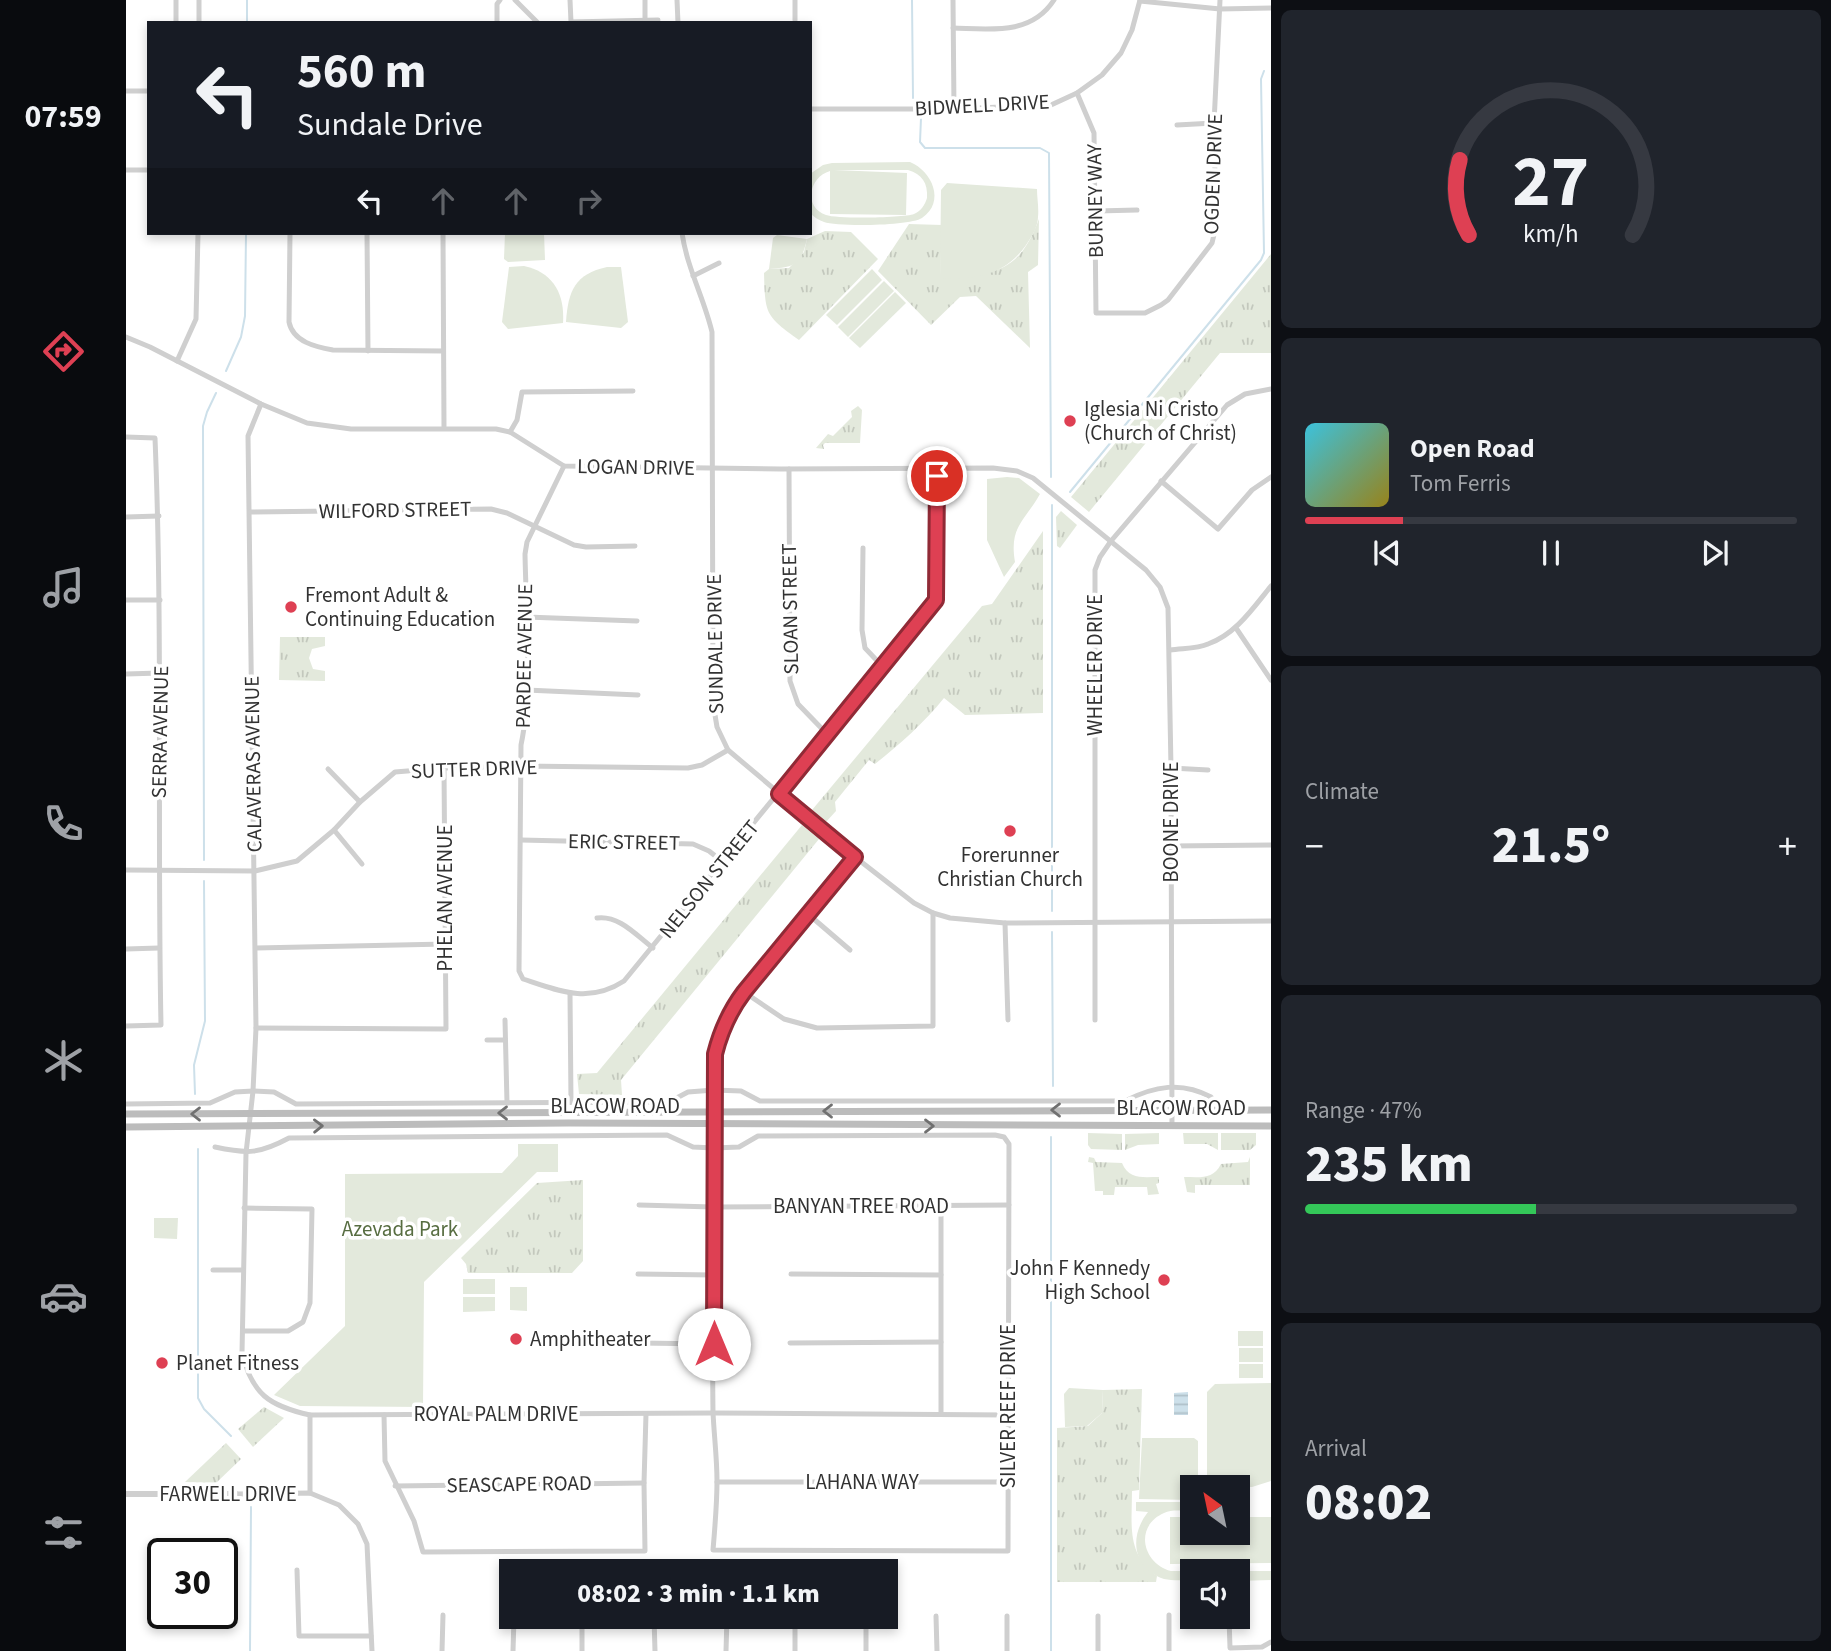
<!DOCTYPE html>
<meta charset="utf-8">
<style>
:root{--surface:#171b24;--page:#20242c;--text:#f1f3f6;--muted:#9ea1a6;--line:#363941;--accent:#de4053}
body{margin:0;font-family:"Source Sans 3",sans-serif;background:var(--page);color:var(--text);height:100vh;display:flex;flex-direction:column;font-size:26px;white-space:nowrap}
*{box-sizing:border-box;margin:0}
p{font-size:23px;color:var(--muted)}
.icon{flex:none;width:38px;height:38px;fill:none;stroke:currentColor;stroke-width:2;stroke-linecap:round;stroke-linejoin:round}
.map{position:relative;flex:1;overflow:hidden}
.panel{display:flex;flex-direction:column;gap:10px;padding:10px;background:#0d0f14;width:560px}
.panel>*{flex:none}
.hud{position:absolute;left:21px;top:21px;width:665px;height:214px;border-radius:0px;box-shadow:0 4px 10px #0003;background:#171b24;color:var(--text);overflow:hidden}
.needle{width:46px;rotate:327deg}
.tools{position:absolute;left:1054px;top:1475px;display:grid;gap:14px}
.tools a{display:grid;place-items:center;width:70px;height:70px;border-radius:0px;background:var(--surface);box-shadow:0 4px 10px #0003;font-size:35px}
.speed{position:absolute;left:21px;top:1538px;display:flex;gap:14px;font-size:35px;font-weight:700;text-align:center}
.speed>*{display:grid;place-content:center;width:91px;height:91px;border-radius:50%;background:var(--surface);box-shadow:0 4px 10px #0003;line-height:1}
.speed .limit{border:4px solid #111;border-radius:10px;background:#fff;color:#111}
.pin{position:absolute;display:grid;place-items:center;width:60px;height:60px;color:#fff;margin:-30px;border:4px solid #fff;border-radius:50%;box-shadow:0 2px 7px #0007}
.me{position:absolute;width:77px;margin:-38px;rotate:0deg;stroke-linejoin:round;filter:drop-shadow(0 0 5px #0008)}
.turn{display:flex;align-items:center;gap:24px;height:147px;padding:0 35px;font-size:32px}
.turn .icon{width:91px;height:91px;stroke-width:2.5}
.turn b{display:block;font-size:49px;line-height:60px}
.lanes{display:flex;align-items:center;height:66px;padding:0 35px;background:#0003;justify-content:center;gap:35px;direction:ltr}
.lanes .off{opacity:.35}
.big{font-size:52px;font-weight:800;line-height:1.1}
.panel .tile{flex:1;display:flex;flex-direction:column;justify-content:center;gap:10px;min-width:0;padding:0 24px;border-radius:10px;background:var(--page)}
.panel .dial{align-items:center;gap:0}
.dial svg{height:182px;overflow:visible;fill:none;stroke:var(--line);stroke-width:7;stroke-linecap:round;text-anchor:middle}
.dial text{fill:var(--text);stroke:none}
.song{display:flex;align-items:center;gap:21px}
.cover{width:84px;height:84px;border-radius:10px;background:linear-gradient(135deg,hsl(190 70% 55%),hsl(50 70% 35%))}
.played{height:7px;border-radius:4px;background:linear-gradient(90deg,var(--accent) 20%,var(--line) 20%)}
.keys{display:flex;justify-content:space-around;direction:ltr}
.heat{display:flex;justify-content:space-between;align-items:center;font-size:38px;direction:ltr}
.charge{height:10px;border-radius:5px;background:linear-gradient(90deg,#34c759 47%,var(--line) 0)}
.trip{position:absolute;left:373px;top:1559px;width:399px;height:70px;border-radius:0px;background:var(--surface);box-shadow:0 4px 10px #0003;font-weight:800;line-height:70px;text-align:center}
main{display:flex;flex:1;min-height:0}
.menu{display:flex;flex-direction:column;width:126px;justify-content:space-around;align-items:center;background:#090b0e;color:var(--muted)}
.menu .icon{width:49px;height:49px}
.menu .current{color:var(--accent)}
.menu b{font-size:32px;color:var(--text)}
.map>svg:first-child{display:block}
</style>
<main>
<nav class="menu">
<b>07:59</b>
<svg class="icon current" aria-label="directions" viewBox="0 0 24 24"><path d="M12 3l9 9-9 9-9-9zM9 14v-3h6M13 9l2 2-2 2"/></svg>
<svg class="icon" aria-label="music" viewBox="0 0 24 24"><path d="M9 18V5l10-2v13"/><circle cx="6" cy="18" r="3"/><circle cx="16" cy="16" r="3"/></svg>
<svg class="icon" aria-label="phone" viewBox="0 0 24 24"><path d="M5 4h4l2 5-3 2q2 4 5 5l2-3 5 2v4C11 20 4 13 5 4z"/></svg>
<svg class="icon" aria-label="climate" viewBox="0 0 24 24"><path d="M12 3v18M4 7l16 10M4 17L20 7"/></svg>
<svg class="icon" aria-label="car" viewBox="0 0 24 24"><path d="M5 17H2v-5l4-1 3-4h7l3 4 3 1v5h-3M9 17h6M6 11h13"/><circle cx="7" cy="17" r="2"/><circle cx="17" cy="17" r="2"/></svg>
<svg class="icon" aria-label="filters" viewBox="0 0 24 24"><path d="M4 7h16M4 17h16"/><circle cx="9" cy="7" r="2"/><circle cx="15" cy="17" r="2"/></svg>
</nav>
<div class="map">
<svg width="1145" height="1651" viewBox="0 0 1145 1651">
<defs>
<pattern id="grass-tufts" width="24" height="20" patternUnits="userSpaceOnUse" patternTransform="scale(1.75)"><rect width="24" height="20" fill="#e3e9dc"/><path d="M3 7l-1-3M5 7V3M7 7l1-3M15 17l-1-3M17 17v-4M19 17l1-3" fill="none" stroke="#c3c8bd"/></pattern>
<pattern id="water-rules" width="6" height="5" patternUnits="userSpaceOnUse" patternTransform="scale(1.75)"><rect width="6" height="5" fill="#cde0ea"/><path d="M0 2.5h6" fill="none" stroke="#b0c1c9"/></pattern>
</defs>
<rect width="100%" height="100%" fill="#fff"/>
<!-- grass -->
<g fill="url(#grass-tufts)">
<path d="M913 219 912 265 902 272 904 348 850 296 834 297 805 325 752 271 783 224 816 225 814 278C868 272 891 277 913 219Z"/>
<path d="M699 231 725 232 752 259 673 340C640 316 639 315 638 273L643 269 663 268 678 252 681 239Z"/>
<path d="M1145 254V353H1094L963 512 945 497Z"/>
<path d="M732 406 736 410 734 443H699L697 445 698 449 690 448 702 434 707 436 726 417 725 411Z"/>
<path d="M935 511 951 525 934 548 931 546 930 517Z"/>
<path d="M917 531V713L839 715 818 698C798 723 774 744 749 764L743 760 709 802 710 811 700 822 686 810 856 606 866 604Z"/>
<path d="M154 637H199V646L186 649 183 658 187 669 199 671V681L153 680Z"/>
<path d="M676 825 693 839 495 1080 496 1095 453 1094 451 1074 471 1073Z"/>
<path d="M962 1133 996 1134V1150L965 1149 962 1145Z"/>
<path d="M1033 1133V1144L1012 1145 999 1150V1134Z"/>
<path d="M1057 1133H1092V1150L1081 1144H1058Z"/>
<path d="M1095 1133H1130V1145L1124 1150H1095Z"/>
<path d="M963 1157 968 1158 970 1162 996 1163C1003 1180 1017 1177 1033 1177V1183L1030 1184 1033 1194 1022 1195 1021 1187H989L988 1195H977V1191H969L967 1163 962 1162Z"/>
<path d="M1124 1157V1185H1069V1193L1061 1192 1058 1177C1074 1177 1087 1180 1095 1164L1122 1162Z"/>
<path d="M457 1180V1261L446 1273H342L340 1264 335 1258 411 1183Z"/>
<path d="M1016 1389 1013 1490 1006 1491C1006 1524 1000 1554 1031 1576L1030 1582H931V1428L962 1426 976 1413 977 1390Z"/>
<path d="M138 1407 158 1418 127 1447 112 1429Z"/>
<path d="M100 1443 115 1459 90 1483 59 1482Z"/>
</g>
<!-- park -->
<g fill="#e3e9dc" fill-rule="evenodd">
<path d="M784 162C806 171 820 202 796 218 784 226 711 227 698 222 692 220 688 217 684 213V174L697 165 706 163ZM708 170H782C796 174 802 183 801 198 799 205 795 211 788 214 778 218 710 219 700 215 677 207 683 177 704 171V214L780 215 781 173Z"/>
<path d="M821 183 911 189C911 198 913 208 912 217 912 225 907 235 902 242 881 275 850 280 814 278L815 190Z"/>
<path d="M379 233H418L419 260 382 262 378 259Z"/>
<path d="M651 235 681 239C675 265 669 267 643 269L647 238Z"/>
<path d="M398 266C427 272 439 294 437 323L382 329 376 322 383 267Z"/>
<path d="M481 267H495L502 322 495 328 440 322C442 291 449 274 481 267Z"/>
<path d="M746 269 756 280 711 325 700 315Z"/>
<path d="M758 281 768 291 722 337 712 327Z"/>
<path d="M769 292 780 303 734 348 723 338Z"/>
<path d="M881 477 893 478 914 494C898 522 883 527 889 562L878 577 861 540V479Z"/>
<path d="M392 1144H432V1172H411L298 1282 297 1407 174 1406 148 1395 219 1326V1174L376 1173 392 1156Z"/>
<path d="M28 1218H52L51 1239 28 1238Z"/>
<rect x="337" y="1279" width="32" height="15"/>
<path d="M384 1287H401V1311L384 1310Z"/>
<path d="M337 1297H369V1311L337 1312Z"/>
<rect x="1112" y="1331" width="25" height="15"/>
<rect x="1113" y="1348" width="24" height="14"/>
<rect x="1113" y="1364" width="24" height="14"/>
<path d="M1145 1383V1481L1126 1487H1081V1392L1089 1384Z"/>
<path d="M943 1388 977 1390 976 1413 961 1426 939 1427 938 1394Z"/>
<path d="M1016 1438H1068L1072 1441V1487L1066 1488V1500L1013 1499Z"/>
<path d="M1010 1502H1066V1511C1057 1511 1046 1509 1038 1513 1008 1526 1016 1563 1045 1571H1145V1580L1111 1581V1572H1066V1580C1057 1580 1047 1581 1038 1579 1006 1568 1003 1536 1022 1512L1010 1511Z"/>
<path d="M1044 1517H1066V1533H1111V1517H1145V1563L1044 1564Z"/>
</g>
<!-- water -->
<path fill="url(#water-rules)" d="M1062 1392V1415H1048V1393Z"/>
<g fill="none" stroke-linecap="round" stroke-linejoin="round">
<!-- stream -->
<g stroke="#cde0ea" stroke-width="2">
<path d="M121 0V23"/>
<path d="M786 0 787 98"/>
<path d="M795 118 794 142 799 148H914L923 153 925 477"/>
<path d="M100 371 115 337 119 316 120 233"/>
<path d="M944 492 1135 260 1138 253 1135 79 1138 71"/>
<path d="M926 505V911"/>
<path d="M78 860 77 426 81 412 90 393"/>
<path d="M926 932 927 1086"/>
<path d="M69 1094 68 1065 79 1021 78 881"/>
<path d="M925 1137V1651"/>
<path d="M72 1149V1398L78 1409 105 1436"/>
<path d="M124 1651 125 1507"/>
</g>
<!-- minor -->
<g stroke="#cfcfcf" stroke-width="5">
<path d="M50 0V23"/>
<path d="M389 0 412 23"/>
<path d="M444 0 445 22 532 20"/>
<path d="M551 0 552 23"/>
<path d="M669 0V20"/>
<path d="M827 0 828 109"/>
<path d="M1014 1 1094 9 1145 8"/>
<path d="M519 20V0"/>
<path d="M73 23V0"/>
<path d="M371 23V4L374 0"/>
<path d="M827 28C863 29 905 36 928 0"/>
<path d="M0 91H23"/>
<path d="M951 93 968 133 970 313H1019L1035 305 1042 300 1086 243 1090 226 1088 123 1094 0"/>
<path d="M684 109H828L925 105 951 93 976 75 995 53 1006 30 1014 0"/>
<path d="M1051 125 1088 123"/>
<path d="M0 170H23"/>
<path d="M971 211 1011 210"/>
<path d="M164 233 163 322C167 342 190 347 207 350L317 351"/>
<path d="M241 233 242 351"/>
<path d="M317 233 318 428"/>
<path d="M556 233C561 268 578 298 586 332L587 703 591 727 602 750 729 857 788 903 807 913 824 918 879 923 1145 921"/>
<path d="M567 276 593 263"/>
<path d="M0 337 24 347 135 404 181 423 225 429H370L384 432 438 466 655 469 867 468 891 471 907 478 1020 570 1034 587 1042 608 1045 768 1046 1126"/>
<path d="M51 361 70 319 72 233"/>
<path d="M135 404 122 436 130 1028 127 1091 120 1153 116 1353C126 1394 143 1406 184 1415L587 1413 882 1415"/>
<path d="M384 432 391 420 396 392 507 391"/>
<path d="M0 437 29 438C37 634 31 830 35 1025L0 1026"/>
<path d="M438 466 401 542 399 554C400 613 407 688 395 745L393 971 397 979C433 991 463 1004 498 981L810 600 811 468"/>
<path d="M663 469 664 681 672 704 702 735"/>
<path d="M1035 481 1092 529 1126 490 1145 477"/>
<path d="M124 512 365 509 381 513 448 545 460 547 509 546"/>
<path d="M0 517 33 516"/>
<path d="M737 548 736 630 739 648 757 667"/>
<path d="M0 600H34"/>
<path d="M400 617 511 621"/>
<path d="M1110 628 1145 680"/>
<path d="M1044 650C1056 648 1071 649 1082 644 1110 634 1127 608 1145 586"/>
<path d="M0 674 34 673"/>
<path d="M400 690 512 695"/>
<path d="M1045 768 1082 770"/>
<path d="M202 769 234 802"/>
<path d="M208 830 236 864"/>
<path d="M395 840 567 844 583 851 597 862"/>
<path d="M1044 846 1145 845"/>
<path d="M0 870 129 871 171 861 208 830 234 802 269 772 318 768 395 766 562 768 576 765 602 750"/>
<path d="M682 914 724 950"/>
<path d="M471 918C493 915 510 935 527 948"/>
<path d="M879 923 882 1020"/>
<path d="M130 948 320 944"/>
<path d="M0 949 33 948"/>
<path d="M618 992 658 1019 691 1028 807 1026V913"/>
<path d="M444 994 445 1102"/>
<path d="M379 1020 381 1103"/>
<path d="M969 1020V570L974 557 985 541 1101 405 1119 394 1145 389"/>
<path d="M130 1028 320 1029 318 768"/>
<path d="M361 1040H379"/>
<path d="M0 1104 84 1103 109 1092 127 1091 148 1092 170 1104 543 1102 562 1092 588 1090 615 1091 634 1101H999C1028 1086 1056 1081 1085 1097"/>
<path d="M89 1147C122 1154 133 1154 163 1138L541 1135 567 1147 588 1148 613 1147 632 1136 869 1135 878 1137 883 1144 882 1551 587 1550C589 1527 591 1504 591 1481 591 1458 588 1435 587 1412 586 1334 587 1256 587 1178 588 1123 580 1062 603 1011L729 857"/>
<path d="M513 1205 587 1207 883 1205"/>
<path d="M87 1270H116"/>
<path d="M512 1274 588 1275"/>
<path d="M665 1274 815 1275"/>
<path d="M117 1331H162L177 1322 184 1303 186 1209 118 1208"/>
<path d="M512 1343 588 1344"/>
<path d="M664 1343 815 1342"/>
<path d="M815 1413V1206"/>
<path d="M184 1415V1493"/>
<path d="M258 1415 259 1461 288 1521 297 1552 519 1551 518 1483 520 1414"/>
<path d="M591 1482H882"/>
<path d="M269 1486 518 1483"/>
<path d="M110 1494 184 1493 213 1505 232 1524 241 1544 246 1651"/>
<path d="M171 1570 173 1636H245"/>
<path d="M810 1616 811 1651"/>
<path d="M881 1616V1651"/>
<path d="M972 1616V1651"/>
<path d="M528 1617 529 1651"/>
<path d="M669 1617V1651"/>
<path d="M740 1617V1651"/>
<path d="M1103 1617 1104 1648 1136 1647 1145 1642"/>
<path d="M456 1618V1651"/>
<path d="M316 1651 317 1615"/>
<path d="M387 1651 388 1618"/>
<path d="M600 1651 601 1617"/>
<path d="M1043 1651V1615"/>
</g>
<!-- tertiary -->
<path stroke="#cfcfcf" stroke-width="6" d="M0 1494H110"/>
<!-- secondary -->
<g stroke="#bcbcbc" stroke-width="7">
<path d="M0 1114 1145 1110"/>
<path d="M0 1127 443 1123 1145 1126"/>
</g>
</g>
<!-- one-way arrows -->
<defs><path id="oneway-chevron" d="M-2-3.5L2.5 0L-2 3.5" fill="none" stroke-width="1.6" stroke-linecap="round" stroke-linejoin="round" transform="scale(1.75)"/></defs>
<g stroke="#707070">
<use href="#oneway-chevron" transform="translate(930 1110) rotate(180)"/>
<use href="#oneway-chevron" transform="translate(702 1111) rotate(180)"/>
<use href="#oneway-chevron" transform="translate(377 1113) rotate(180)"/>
<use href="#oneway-chevron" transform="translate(70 1114) rotate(180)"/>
<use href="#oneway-chevron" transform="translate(192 1126) rotate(-1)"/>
<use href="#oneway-chevron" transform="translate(803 1126)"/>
</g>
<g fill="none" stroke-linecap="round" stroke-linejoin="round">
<defs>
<path id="route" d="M588 1344 589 1054C595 1030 603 1012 618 992L729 857 653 794 810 600 811 476"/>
</defs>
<!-- route casing -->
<use href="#route" stroke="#902a36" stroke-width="18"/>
<!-- route -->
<use href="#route" stroke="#de4053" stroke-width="12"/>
</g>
<!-- markers -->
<g fill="#de4053" stroke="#fff" stroke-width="2.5">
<circle cx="944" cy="421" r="7"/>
<circle cx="165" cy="607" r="7"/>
<circle cx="884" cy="831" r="7"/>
<circle cx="1038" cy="1280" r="7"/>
<circle cx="390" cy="1339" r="7"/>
<circle cx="36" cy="1363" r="7"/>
</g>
<g text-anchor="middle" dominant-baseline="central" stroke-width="7" stroke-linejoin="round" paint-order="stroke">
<!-- street labels -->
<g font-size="21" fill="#323232" stroke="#fff">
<text transform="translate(856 105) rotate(-3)">BIDWELL DRIVE</text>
<text transform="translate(1087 174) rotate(-88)">OGDEN DRIVE</text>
<text transform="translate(969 201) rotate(-91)">BURNEY WAY</text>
<text transform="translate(510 467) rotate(1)">LOGAN DRIVE</text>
<text transform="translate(269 510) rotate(-1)">WILFORD STREET</text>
<text transform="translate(664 609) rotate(-91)">SLOAN STREET</text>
<text transform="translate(589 644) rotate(-91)">SUNDALE DRIVE</text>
<text transform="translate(398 656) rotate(-89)">PARDEE AVENUE</text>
<text transform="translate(969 665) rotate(-90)">WHEELER DRIVE</text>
<text transform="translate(34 732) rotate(-89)">SERRA AVENUE</text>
<text transform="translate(127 764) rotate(-91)">CALAVERAS AVENUE</text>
<text transform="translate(348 769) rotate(-2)">SUTTER DRIVE</text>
<text transform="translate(1045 822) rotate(-90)">BOONE DRIVE</text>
<text transform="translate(498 842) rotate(1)">ERIC STREET</text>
<text transform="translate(583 879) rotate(-51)">NELSON STREET</text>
<text transform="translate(319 898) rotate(-90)">PHELAN AVENUE</text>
<text x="489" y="1106">BLACOW ROAD</text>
<text x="1055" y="1108">BLACOW ROAD</text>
<text x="735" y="1206">BANYAN TREE ROAD</text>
<text transform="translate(882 1406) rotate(-90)">SILVER REEF DRIVE</text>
<text x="370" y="1414">ROYAL PALM DRIVE</text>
<text x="736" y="1482">LAHANA WAY</text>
<text transform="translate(393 1484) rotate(-1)">SEASCAPE ROAD</text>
<text x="102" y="1494">FARWELL DRIVE</text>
</g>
<!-- poi labels -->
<g font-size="21" fill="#323232" stroke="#fff" text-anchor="start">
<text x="958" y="409">Iglesia Ni Cristo<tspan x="958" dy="24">(Church of Christ)</tspan></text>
<text x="179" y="595">Fremont Adult &amp;<tspan x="179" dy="24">Continuing Education</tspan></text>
<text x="884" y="855" text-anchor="middle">Forerunner<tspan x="884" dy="24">Christian Church</tspan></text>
<text x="1024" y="1268" text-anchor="end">John F Kennedy<tspan x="1024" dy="24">High School</tspan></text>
<text x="404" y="1339">Amphitheater</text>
<text x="50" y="1363">Planet Fitness</text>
</g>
<!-- park labels -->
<g font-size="21" fill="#576d41" stroke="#fff">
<text x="274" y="1229">Azevada Park</text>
</g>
</g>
</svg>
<div class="tools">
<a><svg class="needle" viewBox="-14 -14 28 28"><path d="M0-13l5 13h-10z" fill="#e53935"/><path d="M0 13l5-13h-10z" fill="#9ea1a6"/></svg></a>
<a><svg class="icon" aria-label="sound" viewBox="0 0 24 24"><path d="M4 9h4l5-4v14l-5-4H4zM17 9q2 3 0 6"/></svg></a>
</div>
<div class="speed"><div class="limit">30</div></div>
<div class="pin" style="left:811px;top:476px;background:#d93025"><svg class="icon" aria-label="arrive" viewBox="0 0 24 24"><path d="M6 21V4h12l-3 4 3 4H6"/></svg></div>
<svg class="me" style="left:588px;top:1344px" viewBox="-20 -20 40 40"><circle r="19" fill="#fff"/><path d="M0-13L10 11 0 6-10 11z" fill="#de4053"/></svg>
<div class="trip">08:02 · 3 min · 1.1 km</div>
<div class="hud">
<div class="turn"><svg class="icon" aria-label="left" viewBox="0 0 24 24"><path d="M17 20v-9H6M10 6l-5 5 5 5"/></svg><div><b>560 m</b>Sundale Drive</div></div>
<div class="lanes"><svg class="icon" aria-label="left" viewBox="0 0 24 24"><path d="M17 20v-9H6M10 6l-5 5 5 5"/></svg><svg class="icon off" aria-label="ahead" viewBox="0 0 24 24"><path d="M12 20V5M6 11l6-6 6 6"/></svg><svg class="icon off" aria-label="ahead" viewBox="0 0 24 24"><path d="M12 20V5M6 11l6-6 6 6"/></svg><svg class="icon off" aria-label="right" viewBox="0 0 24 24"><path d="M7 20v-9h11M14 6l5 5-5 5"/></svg></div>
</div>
</div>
<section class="panel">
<div class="tile dial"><svg viewBox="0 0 100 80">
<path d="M14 69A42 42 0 1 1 86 69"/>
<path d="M14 69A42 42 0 0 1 10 36" stroke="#de4053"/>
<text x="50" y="56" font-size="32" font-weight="700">27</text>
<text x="50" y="72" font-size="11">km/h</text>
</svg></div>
<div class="tile">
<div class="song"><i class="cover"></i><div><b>Open Road</b><p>Tom Ferris</p></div></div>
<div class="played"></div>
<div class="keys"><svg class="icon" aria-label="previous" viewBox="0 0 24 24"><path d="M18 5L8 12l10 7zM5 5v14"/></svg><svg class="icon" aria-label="pause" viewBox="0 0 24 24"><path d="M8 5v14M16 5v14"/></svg><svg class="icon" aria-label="next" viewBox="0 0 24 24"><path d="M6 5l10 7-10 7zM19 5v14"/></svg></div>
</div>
<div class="tile"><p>Climate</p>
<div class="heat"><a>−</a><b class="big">21.5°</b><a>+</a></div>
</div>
<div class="tile"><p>Range · 47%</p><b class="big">235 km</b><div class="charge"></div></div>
<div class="tile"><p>Arrival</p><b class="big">08:02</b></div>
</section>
</main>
